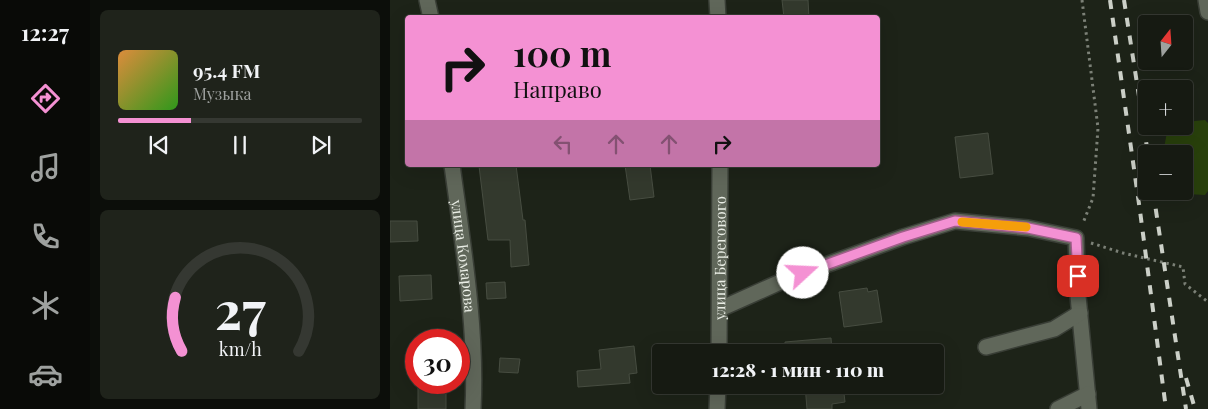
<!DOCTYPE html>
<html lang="ru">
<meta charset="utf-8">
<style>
:root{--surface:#161a12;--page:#1f231b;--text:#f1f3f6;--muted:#9ea19f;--line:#353832;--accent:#f491d3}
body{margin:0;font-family:"Playfair Display",serif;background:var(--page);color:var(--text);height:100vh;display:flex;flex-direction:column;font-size:19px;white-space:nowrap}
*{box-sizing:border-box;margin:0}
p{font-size:16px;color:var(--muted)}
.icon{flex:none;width:28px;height:28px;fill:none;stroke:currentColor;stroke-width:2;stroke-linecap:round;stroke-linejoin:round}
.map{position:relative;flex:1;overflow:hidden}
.panel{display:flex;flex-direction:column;gap:10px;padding:10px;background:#0c0e0a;width:300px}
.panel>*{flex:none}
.hud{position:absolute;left:15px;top:15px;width:475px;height:152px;border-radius:5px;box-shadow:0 5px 20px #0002,0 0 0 1px var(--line);background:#f491d3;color:#111;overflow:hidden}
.needle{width:32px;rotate:17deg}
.controls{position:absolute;left:748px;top:15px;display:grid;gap:10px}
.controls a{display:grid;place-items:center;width:55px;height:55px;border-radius:5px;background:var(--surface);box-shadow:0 5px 20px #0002,0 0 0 1px var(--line);font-size:25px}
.speed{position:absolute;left:15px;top:329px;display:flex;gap:10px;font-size:25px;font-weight:700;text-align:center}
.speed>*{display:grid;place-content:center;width:65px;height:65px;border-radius:50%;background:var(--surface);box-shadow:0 5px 20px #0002,0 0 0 1px var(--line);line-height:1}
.speed .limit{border:8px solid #d22;background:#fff;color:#111}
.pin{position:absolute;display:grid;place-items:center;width:42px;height:42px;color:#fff;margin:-21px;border-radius:10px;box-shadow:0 2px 8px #0006}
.me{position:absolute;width:55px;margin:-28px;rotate:70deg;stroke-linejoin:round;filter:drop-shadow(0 0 4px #0008)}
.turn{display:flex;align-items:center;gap:18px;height:105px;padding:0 25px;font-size:22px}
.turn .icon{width:65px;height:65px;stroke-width:2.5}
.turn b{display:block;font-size:35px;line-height:42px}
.lanes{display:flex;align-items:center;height:48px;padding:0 25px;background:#0003;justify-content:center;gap:25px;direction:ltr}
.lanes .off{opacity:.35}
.panel .card{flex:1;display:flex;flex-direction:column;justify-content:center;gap:8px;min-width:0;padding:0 18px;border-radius:8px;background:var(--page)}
.panel .dial{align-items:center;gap:0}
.dial svg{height:130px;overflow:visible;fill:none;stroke:var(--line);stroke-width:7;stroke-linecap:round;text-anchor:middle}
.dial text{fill:var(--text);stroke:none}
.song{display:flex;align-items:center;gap:15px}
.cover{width:60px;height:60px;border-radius:8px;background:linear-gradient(135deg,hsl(30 70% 55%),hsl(110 70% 35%))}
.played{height:5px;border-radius:2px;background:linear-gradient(90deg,var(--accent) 30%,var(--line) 30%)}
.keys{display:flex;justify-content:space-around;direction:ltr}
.trip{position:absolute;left:262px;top:344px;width:292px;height:50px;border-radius:5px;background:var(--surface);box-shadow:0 5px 20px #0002,0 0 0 1px var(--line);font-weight:800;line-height:50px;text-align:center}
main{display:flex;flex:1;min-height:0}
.dock{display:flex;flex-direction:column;width:90px;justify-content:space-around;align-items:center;background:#090a07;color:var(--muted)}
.dock .icon{width:35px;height:35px}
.dock .selected{color:var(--accent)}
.dock b{font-size:22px;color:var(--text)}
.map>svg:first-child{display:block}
</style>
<main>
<nav class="dock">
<b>12:27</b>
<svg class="icon selected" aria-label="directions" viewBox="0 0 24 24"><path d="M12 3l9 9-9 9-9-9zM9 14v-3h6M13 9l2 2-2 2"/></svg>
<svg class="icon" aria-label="music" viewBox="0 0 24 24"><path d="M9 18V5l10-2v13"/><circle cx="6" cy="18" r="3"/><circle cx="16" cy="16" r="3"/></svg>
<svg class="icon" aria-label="phone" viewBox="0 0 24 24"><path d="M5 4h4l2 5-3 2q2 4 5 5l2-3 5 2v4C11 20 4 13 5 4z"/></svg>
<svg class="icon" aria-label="climate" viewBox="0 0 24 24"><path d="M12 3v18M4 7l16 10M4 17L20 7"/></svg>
<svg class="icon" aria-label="car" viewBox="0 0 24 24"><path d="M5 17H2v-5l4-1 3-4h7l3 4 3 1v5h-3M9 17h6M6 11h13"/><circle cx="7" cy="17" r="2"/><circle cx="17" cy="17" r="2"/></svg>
</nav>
<section class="panel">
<div class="card">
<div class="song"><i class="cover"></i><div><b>95.4 FM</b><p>Музыка</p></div></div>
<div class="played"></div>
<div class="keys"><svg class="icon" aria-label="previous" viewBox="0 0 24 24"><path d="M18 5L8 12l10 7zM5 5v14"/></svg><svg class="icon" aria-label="pause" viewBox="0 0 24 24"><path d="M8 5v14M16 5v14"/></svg><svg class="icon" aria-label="next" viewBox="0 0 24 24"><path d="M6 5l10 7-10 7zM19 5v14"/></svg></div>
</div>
<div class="card dial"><svg viewBox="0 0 100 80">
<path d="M14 69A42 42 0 1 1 86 69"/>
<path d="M14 69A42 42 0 0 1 10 36" stroke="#f491d3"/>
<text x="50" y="56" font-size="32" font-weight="700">27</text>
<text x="50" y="72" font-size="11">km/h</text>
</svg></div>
</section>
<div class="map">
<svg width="818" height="409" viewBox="0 0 818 409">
<rect width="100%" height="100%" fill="#1d2318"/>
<!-- green -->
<path fill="#29410c" d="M815 120 818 123V191L815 195 780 193 777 191H794V154H773L778 126H794V122Z"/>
<!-- building -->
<g fill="#33392d" stroke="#474d41">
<path d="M392 0H418L419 18H394Z"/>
<path d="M598 133 603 174 570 178 565 137Z"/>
<path d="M99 165H126L133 220H135L139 265 121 267 120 240H98L89 166Z"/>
<path d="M235 165H260L264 197 240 200Z"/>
<path d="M0 221H27L28 241 0 242Z"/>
<path d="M41 275 42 299 10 301 9 276Z"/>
<path d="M115 282 116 298 97 299 96 283Z"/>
<path d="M477 288 478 292 487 290 492 322 454 327 449 292Z"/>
<path d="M441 338 442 352H395V342Z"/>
<path d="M244 346 247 373 239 374 240 383 188 387 187 371 211 369 209 350Z"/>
<path d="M110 358 130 359 128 373 109 372Z"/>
<path d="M56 383V409H28V384Z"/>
<path d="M415 385H453L455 402 442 404V409H417Z"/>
</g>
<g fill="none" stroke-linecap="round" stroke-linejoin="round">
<defs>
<g id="minor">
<path d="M37 0 41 18"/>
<path d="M327 0 328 18"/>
<path d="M816 0 818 12"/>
<path id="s1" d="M62 165C73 246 87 327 83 409"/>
<path d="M330 309 397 279 513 237 565 221 638 228 686 238 688 296 699 409"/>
<path d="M596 347 664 329 690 313"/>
<path id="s2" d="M329 352 330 165"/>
<path d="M327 409 328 385"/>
<path d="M668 409 698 394"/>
</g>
</defs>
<!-- minor casing -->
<use href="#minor" stroke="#393e36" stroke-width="18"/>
<!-- path -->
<g stroke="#7c8177" stroke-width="3" stroke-dasharray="2.5 4" stroke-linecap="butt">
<path d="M692 0 708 128 703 198 693 223"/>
<path d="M701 243 733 253 793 267 795 284 818 302"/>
</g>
<!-- minor -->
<use href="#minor" stroke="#60675a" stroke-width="15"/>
<!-- rail -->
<g stroke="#ccd0c8" stroke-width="4" stroke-dasharray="9 9" stroke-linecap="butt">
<path d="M720 0 750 211 776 409"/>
<path d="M734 0 758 154"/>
<path d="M763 191 796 409"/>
<path d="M796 378 805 409"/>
</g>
</g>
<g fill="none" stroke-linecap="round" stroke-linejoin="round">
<defs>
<path id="route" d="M413 273 513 237 565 221 638 228 686 238 688 276"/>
</defs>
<!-- route casing -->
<use href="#route" stroke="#9f5e89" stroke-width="12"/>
<!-- route -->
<use href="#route" stroke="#f491d3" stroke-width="9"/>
<!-- slow -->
<path stroke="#f59e0b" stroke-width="9" d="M572 222 636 227"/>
</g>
<g text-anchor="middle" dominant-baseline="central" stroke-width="5" stroke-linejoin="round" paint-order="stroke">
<!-- street labels -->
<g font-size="15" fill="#e9ede5" stroke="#090b07">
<text stroke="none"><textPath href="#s1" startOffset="92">улица Комарова</textPath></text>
<text stroke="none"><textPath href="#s2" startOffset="94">улица Берегового</textPath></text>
</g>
</g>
</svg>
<div class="controls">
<a><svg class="needle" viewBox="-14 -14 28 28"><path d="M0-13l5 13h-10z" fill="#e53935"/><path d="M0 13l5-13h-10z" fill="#9ea19f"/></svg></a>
<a>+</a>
<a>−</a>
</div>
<div class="speed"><div class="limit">30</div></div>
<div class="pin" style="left:688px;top:276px;background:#d93025"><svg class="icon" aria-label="arrive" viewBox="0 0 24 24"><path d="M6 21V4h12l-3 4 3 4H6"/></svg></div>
<svg class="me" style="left:413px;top:273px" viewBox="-20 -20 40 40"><circle r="19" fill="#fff"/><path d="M0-13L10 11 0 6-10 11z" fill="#f491d3"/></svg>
<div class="trip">12:28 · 1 мин · 110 m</div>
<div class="hud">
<div class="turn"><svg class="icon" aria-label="right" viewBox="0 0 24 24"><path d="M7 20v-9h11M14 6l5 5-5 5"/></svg><div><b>100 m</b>Направо</div></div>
<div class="lanes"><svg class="icon off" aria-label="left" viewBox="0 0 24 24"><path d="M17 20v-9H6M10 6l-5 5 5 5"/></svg><svg class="icon off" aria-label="ahead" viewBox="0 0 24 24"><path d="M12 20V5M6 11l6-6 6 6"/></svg><svg class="icon off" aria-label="ahead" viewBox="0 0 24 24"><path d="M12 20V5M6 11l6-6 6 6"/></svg><svg class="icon" aria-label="right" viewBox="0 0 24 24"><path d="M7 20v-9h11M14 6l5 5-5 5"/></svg></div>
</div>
</div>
</main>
